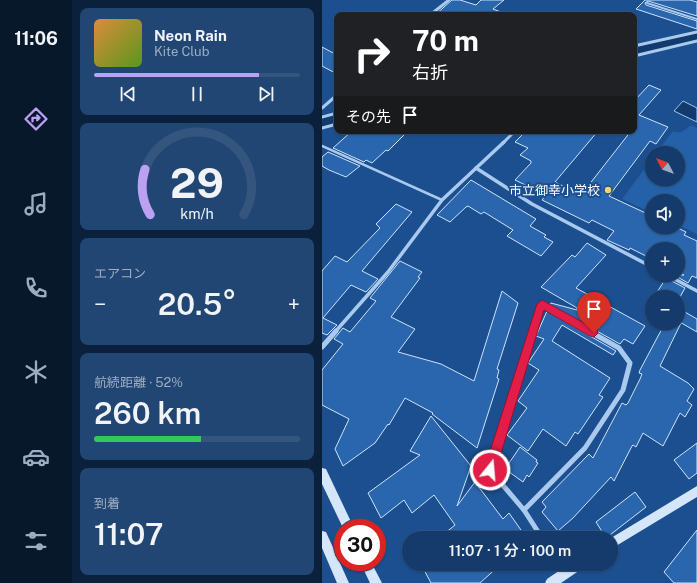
<!DOCTYPE html>
<html lang="ja">
<meta charset="utf-8">
<style>
:root{--surface:#143b6b;--page:#214673;--text:#f1f3f6;--muted:#9dadc1;--line:#33557e;--accent:#bca0f2}
body{margin:0;font-family:"Public Sans","Noto Sans JP",sans-serif;background:var(--page);color:var(--text);height:100vh;display:flex;flex-direction:column;font-size:15px;white-space:nowrap}
*{box-sizing:border-box;margin:0}
p{font-size:13px;color:var(--muted)}
.icon{flex:none;width:22px;height:22px;fill:none;stroke:currentColor;stroke-width:2;stroke-linecap:round;stroke-linejoin:round}
.map{position:relative;flex:1;overflow:hidden}
.panel{display:flex;flex-direction:column;gap:8px;padding:8px;background:#0b203b;width:250px}
.panel>*{flex:none}
.banner{position:absolute;left:12px;top:12px;width:303px;height:122px;border-radius:8px;box-shadow:0 1px 3px #0004,0 0 0 1px var(--line);background:#202124;color:#fff;overflow:hidden}
.needle{width:26px;rotate:311deg}
.buttons{position:absolute;left:323px;top:146px;display:grid;gap:8px}
.buttons a{display:grid;place-items:center;width:40px;height:40px;border-radius:50%;background:var(--surface);box-shadow:0 1px 3px #0004,0 0 0 1px var(--line);font-size:20px}
.speed{position:absolute;left:12px;top:519px;display:flex;gap:8px;font-size:20px;font-weight:700;text-align:center}
.speed>*{display:grid;place-content:center;width:52px;height:52px;border-radius:50%;background:var(--surface);box-shadow:0 1px 3px #0004,0 0 0 1px var(--line);line-height:1}
.speed .limit{border:6px solid #d22;background:#fff;color:#111}
.pin{position:absolute;display:grid;place-items:center;width:34px;height:34px;color:#fff;margin:-41px -17px;border-radius:50% 50% 50% 0;rotate:-45deg;box-shadow:0 0 4px #0007}
.pin .icon{rotate:45deg}
.me{position:absolute;width:44px;margin:-22px;rotate:17deg;stroke-linejoin:round;filter:drop-shadow(0 0 3px #0008)}
.turn{display:flex;align-items:center;gap:14px;height:84px;padding:0 12px;font-size:18px}
.turn .icon{width:52px;height:52px;stroke-width:2.5}
.turn b{display:block;font-size:28px;line-height:34px}
.then{display:flex;align-items:center;height:38px;padding:0 12px;background:#0003;gap:8px;font-size:15px}
.big{font-size:30px;font-weight:600;line-height:1.1}
.panel .tile{flex:1;display:flex;flex-direction:column;justify-content:center;gap:6px;min-width:0;padding:0 14px;border-radius:8px;background:var(--page)}
.panel .dial{align-items:center;gap:0}
.dial svg{height:104px;overflow:visible;fill:none;stroke:var(--line);stroke-width:7;stroke-linecap:round;text-anchor:middle}
.dial text{fill:var(--text);stroke:none}
.song{display:flex;align-items:center;gap:12px}
.cover{width:48px;height:48px;border-radius:6px;background:linear-gradient(135deg,hsl(30 70% 55%),hsl(90 70% 35%))}
.played{height:4px;border-radius:2px;background:linear-gradient(90deg,var(--accent) 80%,var(--line) 80%)}
.keys{display:flex;justify-content:space-around;direction:ltr}
.heat{display:flex;justify-content:space-between;align-items:center;font-size:22px;direction:ltr}
.charge{height:6px;border-radius:3px;background:linear-gradient(90deg,#34c759 52%,var(--line) 0)}
.trip{position:absolute;left:80px;top:531px;width:216px;height:40px;border-radius:20px;background:var(--surface);box-shadow:0 1px 3px #0004,0 0 0 1px var(--line);font-weight:600;line-height:40px;text-align:center}
main{display:flex;flex:1;min-height:0}
.tab-bar{display:flex;flex-direction:column;width:72px;justify-content:space-around;align-items:center;background:#08182b;color:var(--muted)}
.tab-bar .icon{width:28px;height:28px}
.tab-bar .active{color:var(--accent)}
.tab-bar b{font-size:18px;color:var(--text)}
.map>svg:first-child{display:block}
</style>
<main>
<nav class="tab-bar">
<b>11:06</b>
<svg class="icon active" aria-label="directions" viewBox="0 0 24 24"><path d="M12 3l9 9-9 9-9-9zM9 14v-3h6M13 9l2 2-2 2"/></svg>
<svg class="icon" aria-label="music" viewBox="0 0 24 24"><path d="M9 18V5l10-2v13"/><circle cx="6" cy="18" r="3"/><circle cx="16" cy="16" r="3"/></svg>
<svg class="icon" aria-label="phone" viewBox="0 0 24 24"><path d="M5 4h4l2 5-3 2q2 4 5 5l2-3 5 2v4C11 20 4 13 5 4z"/></svg>
<svg class="icon" aria-label="climate" viewBox="0 0 24 24"><path d="M12 3v18M4 7l16 10M4 17L20 7"/></svg>
<svg class="icon" aria-label="car" viewBox="0 0 24 24"><path d="M5 17H2v-5l4-1 3-4h7l3 4 3 1v5h-3M9 17h6M6 11h13"/><circle cx="7" cy="17" r="2"/><circle cx="17" cy="17" r="2"/></svg>
<svg class="icon" aria-label="filters" viewBox="0 0 24 24"><path d="M4 7h16M4 17h16"/><circle cx="9" cy="7" r="2"/><circle cx="15" cy="17" r="2"/></svg>
</nav>
<section class="panel">
<div class="tile">
<div class="song"><i class="cover"></i><div><b>Neon Rain</b><p>Kite Club</p></div></div>
<div class="played"></div>
<div class="keys"><svg class="icon" aria-label="previous" viewBox="0 0 24 24"><path d="M18 5L8 12l10 7zM5 5v14"/></svg><svg class="icon" aria-label="pause" viewBox="0 0 24 24"><path d="M8 5v14M16 5v14"/></svg><svg class="icon" aria-label="next" viewBox="0 0 24 24"><path d="M6 5l10 7-10 7zM19 5v14"/></svg></div>
</div>
<div class="tile dial"><svg viewBox="0 0 100 80">
<path d="M14 69A42 42 0 1 1 86 69"/>
<path d="M14 69A42 42 0 0 1 10 34" stroke="#bca0f2"/>
<text x="50" y="56" font-size="32" font-weight="700">29</text>
<text x="50" y="72" font-size="11">km/h</text>
</svg></div>
<div class="tile"><p>エアコン</p>
<div class="heat"><a>−</a><b class="big">20.5°</b><a>+</a></div>
</div>
<div class="tile"><p>航続距離 · 52%</p><b class="big">260 km</b><div class="charge"></div></div>
<div class="tile"><p>到着</p><b class="big">11:07</b></div>
</section>
<div class="map">
<svg width="375" height="583" viewBox="0 0 375 583">
<rect width="100%" height="100%" fill="#1b4f8f"/>
<!-- green -->
<path fill="#2461a8" d="M369 125 375 128V234L356 225V201H330V213L300 199 330 159V179H356V153H334L351 131C358 135 363 130 369 125Z"/>
<!-- water -->
<path fill="#123a6d" stroke="#9cc4f0" d="M361 101 375 108V122L352 111Z"/>
<g fill="none" stroke-linecap="round" stroke-linejoin="round">
<!-- river -->
<g fill="#123a6d" fill-rule="evenodd">
<path d="M375 32V42L312 57V47Z"/>
<path d="M15 111V125L0 129V115Z"/>
</g>
</g>
<!-- building -->
<g fill="#2a66ad" stroke="#cfe3fa">
<path d="M130 0H138L154 5 159 0H182L171 9 179 12 178 15H113Z"/>
<path d="M323 0H368L375 2V16L326 1 323 3 324 5 375 21V29L314 9Z"/>
<path d="M0 47 15 55V74L0 66Z"/>
<path d="M327 85 339 90 317 115 346 127 334 144 328 141 287 196 330 216V227H354L364 232 362 235 375 241V278L370 276 366 283 352 275H362L356 272V249H330V259L308 248 307 250 285 240 292 231 270 220 267 223 220 200 224 195 193 180 209 163V161L198 155 206 148 193 142 204 131H276L233 182 259 195 309 131H312V101Z"/>
<path d="M30 131H86L66 151 64 150 50 163 44 160 42 162 11 148Z"/>
<path d="M6 152 38 166 24 177 7 170 0 166V157Z"/>
<path d="M149 180 214 219 208 226 224 235 222 237 231 242 219 256 185 236 191 230 162 212 159 214 146 206 144 207 128 222 115 215Z"/>
<path d="M74 204 90 212 40 271 56 279 44 292 29 285 1 318 15 325 5 335 0 333V271L13 256 25 262 58 228 54 224Z"/>
<path d="M265 243 284 255 254 288 323 326 311 344 302 339 298 344 228 305 229 303 255 310V308L219 287 250 255 253 257Z"/>
<path d="M78 261 100 272 96 277 98 278 69 317 93 329 76 352 119 364 152 381 180 291 196 303 175 369 177 370 175 378 177 379 155 448 110 414 111 413 83 398 67 425 66 424 53 443 21 466 13 449 27 419 0 405V370L21 344 12 339 21 328 28 332 54 301 48 298Z"/>
<path d="M344 278 363 288 358 297H332Z"/>
<path d="M356 308 375 319V332L356 321Z"/>
<path d="M225 311 294 351 291 355 240 325 230 341 288 378 277 395 281 397 256 434 253 432 244 446 221 429 206 451 185 435 205 408 196 401 217 370 206 363 222 339 214 336Z"/>
<path d="M343 323H359L338 366 366 383 372 389 365 401 370 405 363 417 358 413 341 446 321 433 314 447 311 445 310 446 292 481 289 477 251 518 236 531 220 512 224 507 220 502 267 454 271 458 300 403 304 405 306 403 318 379 320 374 317 373 318 370Z"/>
<path d="M109 416 149 466 135 506 153 482 181 519 187 513 199 530 191 538H117L133 525 112 495 90 513 82 500 59 518 46 493 98 455 88 451Z"/>
<path d="M375 443V473L367 479 352 460Z"/>
<path d="M198 447 215 460 214 462 216 463 207 477 205 475 201 482 183 469Z"/>
<path d="M313 492 324 507 284 538 274 522Z"/>
<path d="M375 530V583H352L342 572Z"/>
<path d="M99 564H179L158 583H109Z"/>
</g>
<g fill="none" stroke-linecap="round" stroke-linejoin="round">
<!-- lane-far1 -->
<path stroke="#a9c9ee" stroke-width="2" d="M325 3 375 19"/>
<!-- lane -->
<path stroke="#a9c9ee" stroke-width="2.5" d="M0 146 120 200"/>
<!-- street-far2 -->
<g stroke="#a9c9ee" stroke-width="3">
<path d="M108 15 127 0"/>
<path d="M312 46 375 32"/>
<path d="M312 56 375 41"/>
<path d="M0 108 15 95"/>
<path d="M0 117 15 113"/>
<path d="M0 128 15 124"/>
<path d="M181 143 193 131"/>
</g>
<!-- street-far1 -->
<g stroke="#a9c9ee" stroke-width="3.5">
<path d="M154 168 210 204 330 267"/>
<path d="M345 275 375 291"/>
<path d="M13 332 66 272 120 200 182 142"/>
<path d="M210 332 219 304 269 332"/>
</g>
<!-- street -->
<g stroke="#a9c9ee" stroke-width="5">
<path d="M0 347 14 331"/>
<path d="M202 510 220 538"/>
<path d="M202 510 168 470 211 331"/>
<path d="M202 510 263 448 301 390 308 363 297 348 267 331"/>
<path d="M236 564 242 573"/>
</g>
<!-- secondary -->
<g fill="#d6e6fa" fill-rule="evenodd">
<path d="M0 468 4 469 32 528H21L0 484Z"/>
<path d="M375 486V497L289 549V538Z"/>
<path d="M0 531 4 532 27 583H15L0 548Z"/>
<path d="M38 562H49L60 583H48Z"/>
<path d="M247 564H263L261 568 239 583H223L225 579Z"/>
</g>
</g>
<!-- route -->
<path fill="#e11d48" stroke="#92132f" d="M220 300 275 330 276 333 272 337 268 336 222 310 174 470 172 474 168 476 164 474 162 470 215 304Z"/>
<!-- markers -->
<circle fill="#ffd166" stroke="#1b4f8f" stroke-width="1.5" cx="286" cy="190" r="4"/>
<g text-anchor="middle" dominant-baseline="central" stroke-width="4" stroke-linejoin="round" paint-order="stroke">
<!-- poi labels -->
<g font-size="13" fill="#fff" stroke="#1b4f8f" text-anchor="end">
<text x="278" y="190">市立御幸小学校</text>
</g>
</g>
</svg>
<div class="buttons">
<a><svg class="needle" viewBox="-14 -14 28 28"><path d="M0-13l5 13h-10z" fill="#e53935"/><path d="M0 13l5-13h-10z" fill="#9dadc1"/></svg></a>
<a><svg class="icon" aria-label="sound" viewBox="0 0 24 24"><path d="M4 9h4l5-4v14l-5-4H4zM17 9q2 3 0 6"/></svg></a>
<a>+</a>
<a>−</a>
</div>
<div class="speed"><div class="limit">30</div></div>
<div class="pin" style="left:272px;top:333px;background:#d93025"><svg class="icon" aria-label="arrive" viewBox="0 0 24 24"><path d="M6 21V4h12l-3 4 3 4H6"/></svg></div>
<svg class="me" style="left:168px;top:470px" viewBox="-20 -20 40 40"><circle r="17" fill="#e11d48" stroke="#fff" stroke-width="3"/><path d="M0-11L8 9 0 5-8 9z" fill="#fff"/></svg>
<div class="trip">11:07 · 1 分 · 100 m</div>
<div class="banner">
<div class="turn"><svg class="icon" aria-label="right" viewBox="0 0 24 24"><path d="M7 20v-9h11M14 6l5 5-5 5"/></svg><div><b>70 m</b>右折</div></div>
<div class="then">その先<svg class="icon" aria-label="arrive" viewBox="0 0 24 24"><path d="M6 21V4h12l-3 4 3 4H6"/></svg></div>
</div>
</div>
</main>
